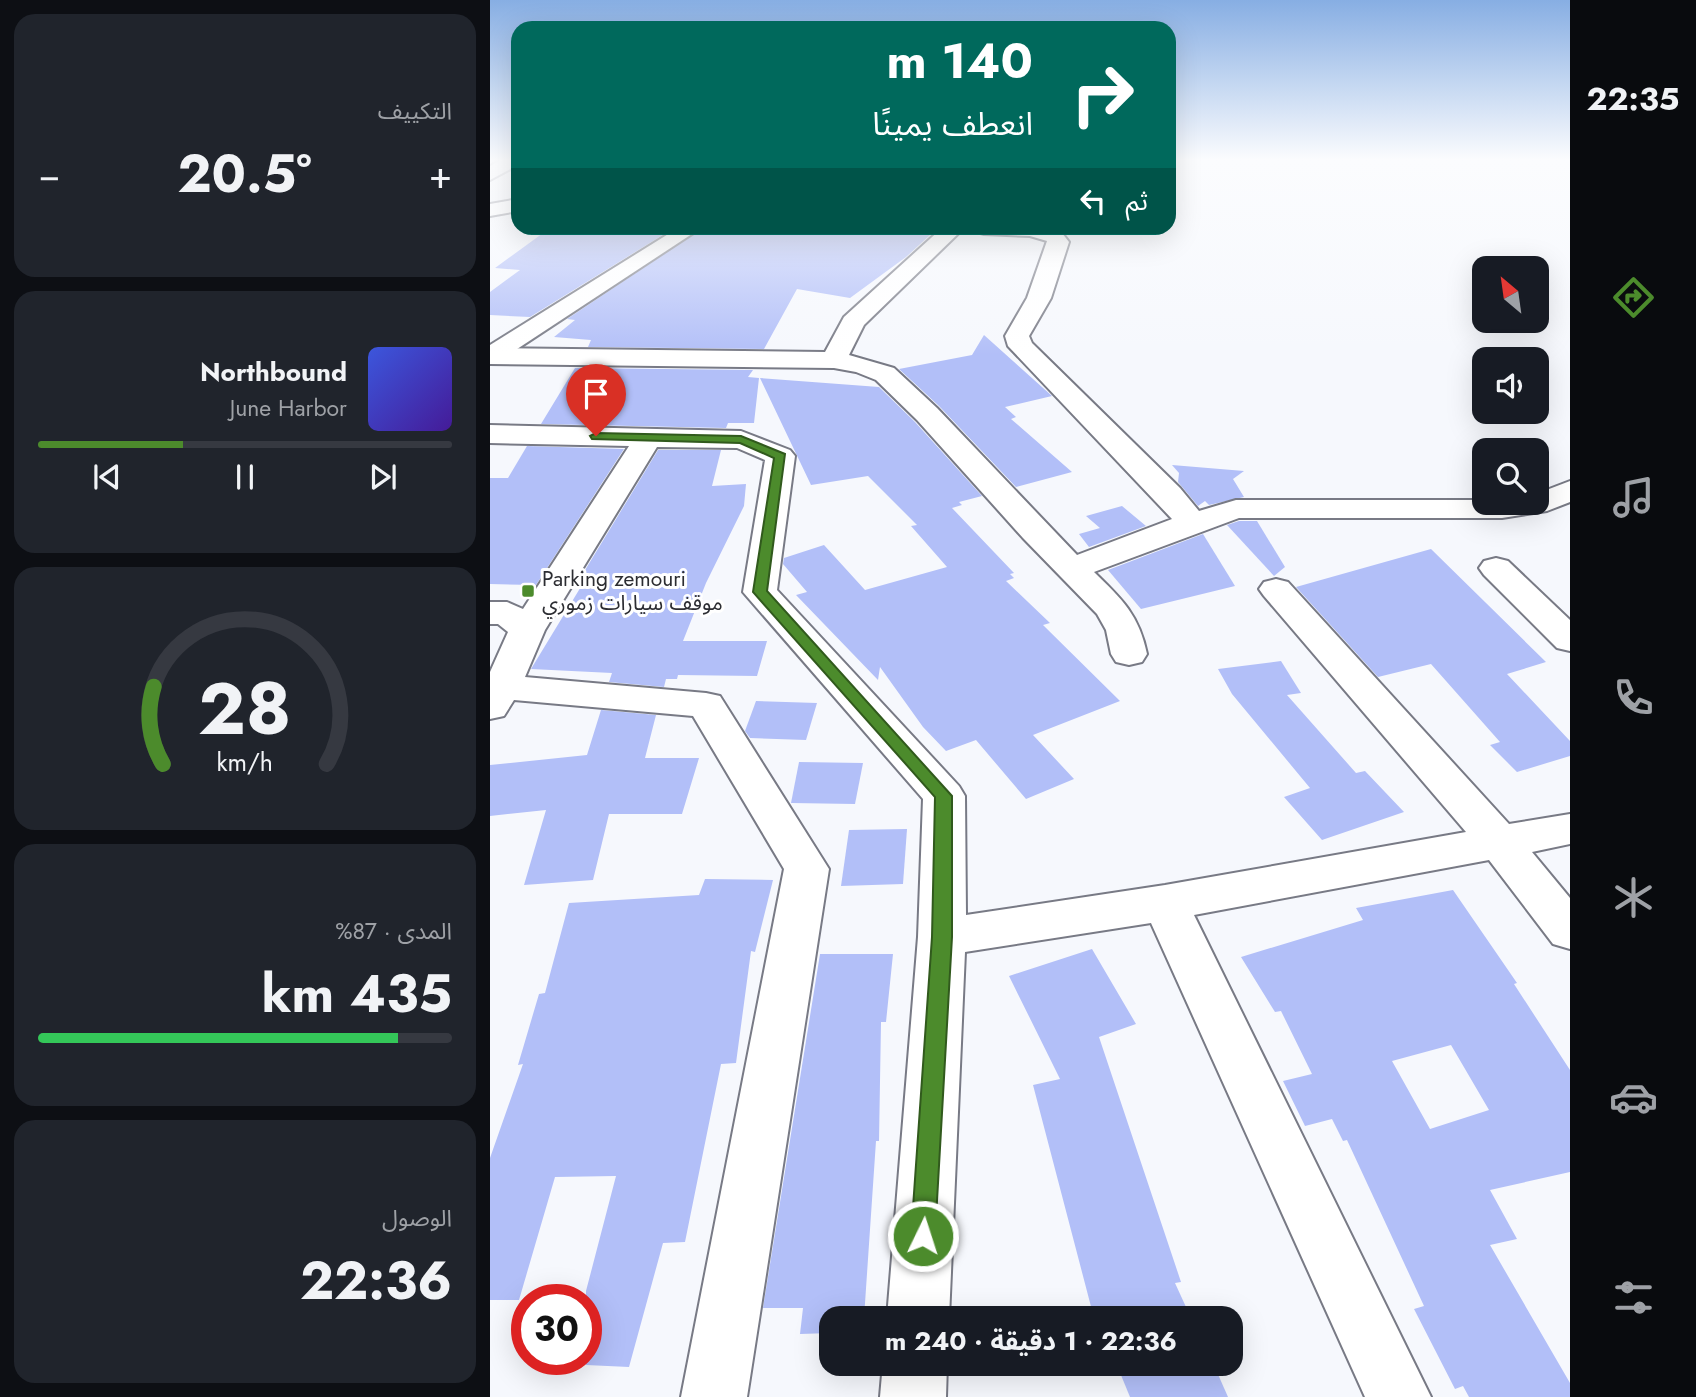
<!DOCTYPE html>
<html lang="ar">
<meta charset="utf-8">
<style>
:root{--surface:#171b24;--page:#20242c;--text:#f1f3f6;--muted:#9ea1a6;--line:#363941;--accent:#4c8b2c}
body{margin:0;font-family:Jost,"Noto Sans Arabic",sans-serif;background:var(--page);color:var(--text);direction:rtl;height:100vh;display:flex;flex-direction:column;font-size:26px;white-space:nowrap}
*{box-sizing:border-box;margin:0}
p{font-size:23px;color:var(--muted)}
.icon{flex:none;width:38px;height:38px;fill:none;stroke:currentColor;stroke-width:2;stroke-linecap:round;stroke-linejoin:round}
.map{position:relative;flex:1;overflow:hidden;direction:ltr}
.drawer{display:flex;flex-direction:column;gap:14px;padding:14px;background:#0d0f14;width:490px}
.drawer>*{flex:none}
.banner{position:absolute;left:21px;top:21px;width:665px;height:214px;border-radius:21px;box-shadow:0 7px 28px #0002;direction:rtl;background:#00695c;color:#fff;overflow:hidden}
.needle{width:46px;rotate:331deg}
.tools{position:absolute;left:982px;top:256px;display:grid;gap:14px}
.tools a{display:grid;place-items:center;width:77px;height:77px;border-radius:14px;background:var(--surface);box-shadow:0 7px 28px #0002;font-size:35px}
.speed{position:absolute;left:21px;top:1284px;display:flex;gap:14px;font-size:35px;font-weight:700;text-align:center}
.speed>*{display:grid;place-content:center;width:91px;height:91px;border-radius:50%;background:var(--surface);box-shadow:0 7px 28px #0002;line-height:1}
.speed .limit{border:10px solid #d22;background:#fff;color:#111}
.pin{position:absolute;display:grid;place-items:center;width:60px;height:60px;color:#fff;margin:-72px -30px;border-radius:50% 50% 50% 0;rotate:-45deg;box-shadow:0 0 7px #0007}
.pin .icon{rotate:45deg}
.me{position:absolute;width:77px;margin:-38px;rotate:4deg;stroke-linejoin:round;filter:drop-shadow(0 0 5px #0008)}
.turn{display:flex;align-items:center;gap:24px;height:147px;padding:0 28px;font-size:32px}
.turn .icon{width:91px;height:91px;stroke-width:2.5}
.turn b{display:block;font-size:49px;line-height:60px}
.then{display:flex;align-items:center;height:66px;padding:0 28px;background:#0003;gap:14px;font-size:26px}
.big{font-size:52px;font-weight:700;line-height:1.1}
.drawer .card{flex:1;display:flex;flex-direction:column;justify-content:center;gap:10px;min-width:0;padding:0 24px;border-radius:21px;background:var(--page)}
.drawer .dial{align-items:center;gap:0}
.dial svg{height:182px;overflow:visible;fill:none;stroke:var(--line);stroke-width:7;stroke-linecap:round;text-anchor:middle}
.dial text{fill:var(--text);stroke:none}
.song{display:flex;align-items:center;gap:21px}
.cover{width:84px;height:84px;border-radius:10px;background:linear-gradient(135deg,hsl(230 70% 55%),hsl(260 70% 35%))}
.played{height:7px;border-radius:4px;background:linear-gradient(90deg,var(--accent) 35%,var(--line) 35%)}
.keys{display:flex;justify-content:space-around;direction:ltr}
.heat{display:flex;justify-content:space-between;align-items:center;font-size:38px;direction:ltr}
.charge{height:10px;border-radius:5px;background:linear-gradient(90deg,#34c759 87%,var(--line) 0)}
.trip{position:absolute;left:329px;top:1306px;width:424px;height:70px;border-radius:21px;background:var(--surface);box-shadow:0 7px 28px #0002;font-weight:700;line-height:70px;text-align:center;direction:rtl}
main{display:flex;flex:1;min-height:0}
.tab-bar{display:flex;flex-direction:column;width:126px;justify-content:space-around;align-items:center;background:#090b0e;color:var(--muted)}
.tab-bar .icon{width:49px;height:49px}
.tab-bar .current{color:var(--accent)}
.tab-bar b{font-size:32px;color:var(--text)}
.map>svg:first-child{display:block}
</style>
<main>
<nav class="tab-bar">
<b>22:35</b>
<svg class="icon current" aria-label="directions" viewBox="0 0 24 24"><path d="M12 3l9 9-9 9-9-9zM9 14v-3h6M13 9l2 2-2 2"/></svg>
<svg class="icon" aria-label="music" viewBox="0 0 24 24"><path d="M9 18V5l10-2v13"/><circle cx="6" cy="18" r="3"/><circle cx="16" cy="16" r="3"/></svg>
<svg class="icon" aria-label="phone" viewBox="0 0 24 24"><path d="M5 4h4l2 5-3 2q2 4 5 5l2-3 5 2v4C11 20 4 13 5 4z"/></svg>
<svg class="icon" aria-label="climate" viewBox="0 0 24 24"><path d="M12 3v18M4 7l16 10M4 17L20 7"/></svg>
<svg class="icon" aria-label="car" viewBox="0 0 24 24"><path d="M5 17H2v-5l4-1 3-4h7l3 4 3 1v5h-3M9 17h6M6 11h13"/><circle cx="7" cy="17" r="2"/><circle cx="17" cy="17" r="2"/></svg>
<svg class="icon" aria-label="filters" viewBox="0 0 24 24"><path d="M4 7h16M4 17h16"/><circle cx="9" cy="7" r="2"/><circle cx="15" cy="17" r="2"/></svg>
</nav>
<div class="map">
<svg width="1080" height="1397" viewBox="0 0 1080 1397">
<rect width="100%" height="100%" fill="#f6f8fd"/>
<!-- building -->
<g fill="#b2bff8" fill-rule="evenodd">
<path d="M60 228H184L40 317 0 315V292L30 270 5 268Z"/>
<path d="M213 228H418L411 232 441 234 416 257 360 298 307 289 274 349 98 347 101 340 64 337 85 320 77 319Z"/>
<path d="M494 335 562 396 515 407 526 417 521 419 582 472 526 487 449 406 409 369 482 355Z"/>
<path d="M85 368 263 370 258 377 269 378 264 423H238L236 428 51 424Z"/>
<path d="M270 378 389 387 425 422 492 496 469 502 472 505 462 508 524 573 520 574 524 578 516 581 560 623 553 625 630 701 543 735 584 779 536 799 486 740 456 751 433 727 390 667 388 680 306 595 317 592 293 564 294 558 334 545 375 590 457 567 421 526 427 525 378 476 321 485Z"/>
<path d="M37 446 134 449 46 585 0 584V478H18Z"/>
<path d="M168 450H231L222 486 256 484 254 506 216 583 193 641H277L267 676 188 675 187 679H176L174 687 119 682 122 673 41 669 92 585H86Z"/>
<path d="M682 465 754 471 743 479 754 497 719 505 715 501 708 506 688 482 689 473Z"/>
<path d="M632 506 656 526 599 547 589 534 610 528 596 516Z"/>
<path d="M749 521H767L795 567 784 576 737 525Z"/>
<path d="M713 534 745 586 651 609 618 570Z"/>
<path d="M941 549 1056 662 1017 674 1080 741V756L1027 772 1000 745 1010 742 941 664 888 677 806 587Z"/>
<path d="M791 661 811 693 797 695 866 773 875 771 914 812 832 840 794 797 820 788 742 694 728 669Z"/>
<path d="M266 701 327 703 316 740 260 738 255 731Z"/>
<path d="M111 710 166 715 155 758H209L192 814H119L103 880 34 885 56 810 0 816V765L97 755Z"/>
<path d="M309 762 373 763 365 804 301 803Z"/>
<path d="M417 829 413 884 351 886 359 830Z"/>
<path d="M215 879 283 880 265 952 261 951 246 1063 231 1064 195 1242 173 1243 139 1367 96 1365V1291L126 1176 65 1177 29 1300H0V1158L33 1064 28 1065 49 994 55 993 79 903 209 895Z"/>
<path d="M963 890 1027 983 1024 984 1080 1070V1172L1000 1190 1027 1239 1000 1245 1080 1383V1397H979L973 1386 965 1389 924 1309 934 1306 857 1140 853 1141 842 1119 815 1126 793 1081 822 1074 791 1011 785 1012 751 957 873 920 866 908ZM961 1045 999 1110 940 1129 902 1061Z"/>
<path d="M602 949 646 1024 609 1037 691 1282 685 1283 701 1318H604L543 1085 570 1079 519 976Z"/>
<path d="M330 954H403L396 1022H391L389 1141H386L374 1318H341V1333L310 1334 313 1308H273Z"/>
<path d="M626 1363H723L738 1397H640Z"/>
</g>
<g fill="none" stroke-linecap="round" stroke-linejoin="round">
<defs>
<g id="minor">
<path d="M12 159H28V165L0 180V166Z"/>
<path d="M28 199V211L0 216V204Z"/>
<path d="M452 228H474L374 325 359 355 404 368 447 408 587 555 682 519 518 346 515 336 537 298 557 241 540 236 494 234 487 232 484 228H555L572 233 579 242 561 298 539 336 542 343 690 488 709 511 746 500H994V502H1046V494L1080 481V502L1057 511 1012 518H749L604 572C632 599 649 615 657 654L652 662 639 665 626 662 621 654 616 630 607 614 533 538 427 420 386 380 366 372 344 368 0 364V348L335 352 354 317Z"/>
<path d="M0 425 251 431 300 450 305 456 287 590 469 786 475 796 476 915 675 885 976 832 774 596 769 589 774 582 786 579 798 582 1019 824 1080 814V844L1042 852 1080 898V949L1063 944 999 860 704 915 941 1397H875L661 923 475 952 459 1318H397L428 937 433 799 253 592 275 460 247 448 167 447 55 630 35 677 216 693 230 696 339 869 257 1397H191L294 869 203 716 24 700 14 716 0 719V672L18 632 8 624H0V602H17L33 609 139 446 0 443Z"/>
<path d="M1006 558 1018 561 1080 620V651L1067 648 994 575 989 568 994 561Z"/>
<path d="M393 1363H457L456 1397H390Z"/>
</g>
<path id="secondary" d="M188 228H211L9 361 0 364V345Z"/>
</defs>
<!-- minor casing -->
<use href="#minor" stroke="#787a85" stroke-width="4"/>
<!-- secondary casing -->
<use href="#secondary" stroke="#787a85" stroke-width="4"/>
<!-- minor -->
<use href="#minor" fill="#fff" fill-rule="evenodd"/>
<!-- secondary -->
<use href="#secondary" fill="#fff" fill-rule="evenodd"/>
</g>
<!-- sky -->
<linearGradient id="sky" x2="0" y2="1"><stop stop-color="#87aee3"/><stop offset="0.45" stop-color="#fbfcfe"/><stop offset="1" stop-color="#fbfcfe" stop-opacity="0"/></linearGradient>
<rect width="1080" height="355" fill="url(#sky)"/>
<!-- route -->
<path fill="#4c8b2c" stroke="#315a1d" stroke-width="2" d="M106 433 251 436 295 454 277 591 462 796V937L445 1236 442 1245 433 1248 424 1245 421 1236 442 937 445 797 263 592 284 458 250 443 102 439 100 436Z"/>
<!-- markers -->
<rect fill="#4c8b2c" stroke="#fff" stroke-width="2.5" x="31" y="584" width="14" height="14" rx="3.5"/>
<g text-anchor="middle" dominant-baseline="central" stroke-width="6" stroke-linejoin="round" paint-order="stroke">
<!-- poi labels -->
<g font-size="21" fill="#2c2d32" stroke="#fff" text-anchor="start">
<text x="52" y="579">Parking zemouri<tspan x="52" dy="24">موقف سيارات زموري</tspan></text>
</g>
</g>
</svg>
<div class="tools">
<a><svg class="needle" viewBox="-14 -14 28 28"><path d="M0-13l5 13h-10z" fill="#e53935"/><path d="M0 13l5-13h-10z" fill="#9ea1a6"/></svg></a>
<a><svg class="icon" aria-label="sound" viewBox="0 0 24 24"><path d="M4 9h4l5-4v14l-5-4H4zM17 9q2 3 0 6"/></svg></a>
<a><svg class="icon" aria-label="search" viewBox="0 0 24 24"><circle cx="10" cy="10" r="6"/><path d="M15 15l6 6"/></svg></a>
</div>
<div class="speed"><div class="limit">30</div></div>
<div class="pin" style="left:106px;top:436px;background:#d93025"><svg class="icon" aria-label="arrive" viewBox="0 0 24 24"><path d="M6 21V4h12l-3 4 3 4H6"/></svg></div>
<svg class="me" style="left:433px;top:1236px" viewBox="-20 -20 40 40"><circle r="17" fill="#4c8b2c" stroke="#fff" stroke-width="3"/><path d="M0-11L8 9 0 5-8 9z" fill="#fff"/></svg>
<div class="trip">22:36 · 1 دقيقة · 240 m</div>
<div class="banner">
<div class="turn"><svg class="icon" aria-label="right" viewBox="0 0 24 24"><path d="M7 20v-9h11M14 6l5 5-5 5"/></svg><div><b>140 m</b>انعطف يمينًا</div></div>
<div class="then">ثم<svg class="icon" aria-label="left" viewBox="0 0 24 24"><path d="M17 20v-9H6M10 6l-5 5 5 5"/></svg></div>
</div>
</div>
<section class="drawer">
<div class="card"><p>التكييف</p>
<div class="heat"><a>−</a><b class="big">20.5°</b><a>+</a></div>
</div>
<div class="card">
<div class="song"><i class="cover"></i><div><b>Northbound</b><p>June Harbor</p></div></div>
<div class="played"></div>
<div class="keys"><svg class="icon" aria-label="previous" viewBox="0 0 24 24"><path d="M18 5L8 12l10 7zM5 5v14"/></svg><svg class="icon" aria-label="pause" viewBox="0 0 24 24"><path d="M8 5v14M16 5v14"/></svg><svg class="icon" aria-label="next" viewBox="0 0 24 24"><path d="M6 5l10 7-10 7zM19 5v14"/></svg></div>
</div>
<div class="card dial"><svg viewBox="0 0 100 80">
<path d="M14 69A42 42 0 1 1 86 69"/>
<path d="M14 69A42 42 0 0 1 10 35" stroke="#4c8b2c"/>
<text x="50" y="56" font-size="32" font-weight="700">28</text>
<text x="50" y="72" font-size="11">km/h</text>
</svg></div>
<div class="card"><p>المدى · 87%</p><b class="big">435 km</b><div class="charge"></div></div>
<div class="card"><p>الوصول</p><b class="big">22:36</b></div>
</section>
</main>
